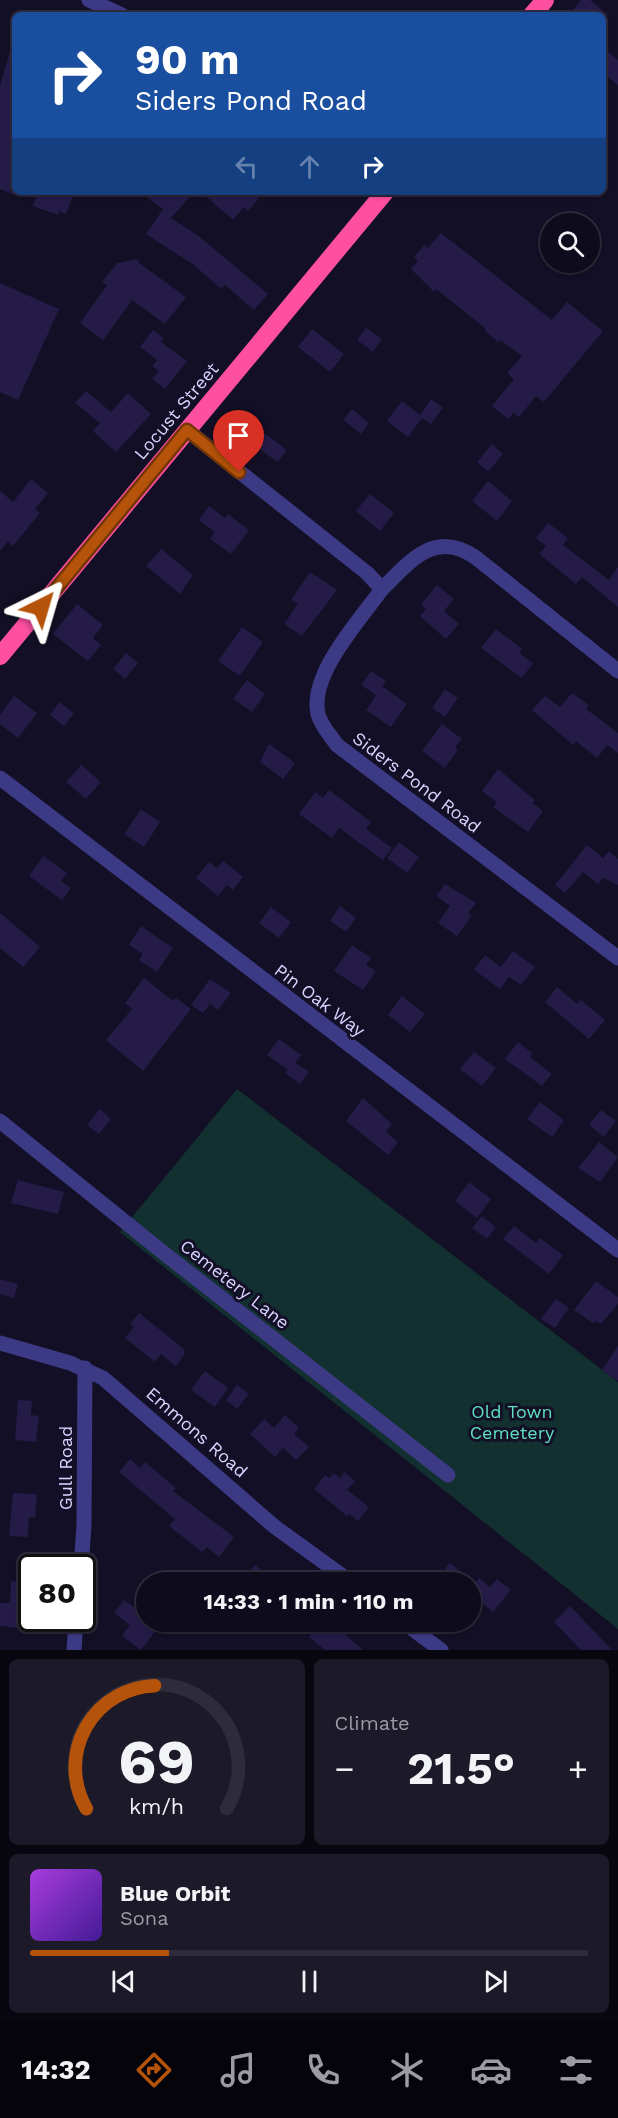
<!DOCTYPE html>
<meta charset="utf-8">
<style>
:root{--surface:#0e0b1c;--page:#1c1929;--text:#f1f3f6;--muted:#9b9ba3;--line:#2e2b3b;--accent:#b45309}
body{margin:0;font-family:"Work Sans",sans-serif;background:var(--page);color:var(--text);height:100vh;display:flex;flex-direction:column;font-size:22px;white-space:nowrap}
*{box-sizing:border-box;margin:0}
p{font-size:20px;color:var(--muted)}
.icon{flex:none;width:33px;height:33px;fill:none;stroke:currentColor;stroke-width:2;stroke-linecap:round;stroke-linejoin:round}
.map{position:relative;height:1650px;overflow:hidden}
.details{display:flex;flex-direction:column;gap:9px;padding:9px;background:#08060f;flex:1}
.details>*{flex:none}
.banner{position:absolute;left:12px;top:12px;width:594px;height:183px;border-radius:9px;box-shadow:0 2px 4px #0004,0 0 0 2px var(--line);background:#1a4fa0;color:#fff;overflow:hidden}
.buttons{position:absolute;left:540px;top:213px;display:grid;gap:12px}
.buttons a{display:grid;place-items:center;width:60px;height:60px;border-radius:50%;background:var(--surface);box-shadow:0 2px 4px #0004,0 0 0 2px var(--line);font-size:30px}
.speed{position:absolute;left:18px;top:1554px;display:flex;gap:12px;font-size:30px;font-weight:700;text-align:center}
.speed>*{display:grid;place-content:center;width:78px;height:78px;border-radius:50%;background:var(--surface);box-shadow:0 2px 4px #0004,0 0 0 2px var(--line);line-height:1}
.speed .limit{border:3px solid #111;border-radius:9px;background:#fff;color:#111}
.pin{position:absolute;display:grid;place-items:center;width:51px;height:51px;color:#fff;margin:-62px -26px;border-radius:50% 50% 50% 0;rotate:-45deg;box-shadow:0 0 6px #0007}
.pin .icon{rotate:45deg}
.me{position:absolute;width:66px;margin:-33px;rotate:40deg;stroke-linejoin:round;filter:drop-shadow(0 0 4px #0008)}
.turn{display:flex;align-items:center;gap:21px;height:126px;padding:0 24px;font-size:27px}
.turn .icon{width:78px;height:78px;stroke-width:2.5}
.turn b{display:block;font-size:42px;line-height:51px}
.lanes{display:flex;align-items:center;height:57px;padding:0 24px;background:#0003;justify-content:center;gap:30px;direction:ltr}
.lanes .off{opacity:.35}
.big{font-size:45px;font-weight:700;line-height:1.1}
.details .widget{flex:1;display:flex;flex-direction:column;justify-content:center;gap:9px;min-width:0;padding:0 21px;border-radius:9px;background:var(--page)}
.details .dial{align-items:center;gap:0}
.dial svg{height:156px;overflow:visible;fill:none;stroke:var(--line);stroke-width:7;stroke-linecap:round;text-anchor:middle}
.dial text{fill:var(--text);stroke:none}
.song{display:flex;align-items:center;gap:18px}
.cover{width:72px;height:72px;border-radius:9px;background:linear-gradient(135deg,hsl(280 70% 55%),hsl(260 70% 35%))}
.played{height:6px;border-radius:3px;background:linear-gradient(90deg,var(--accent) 25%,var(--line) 25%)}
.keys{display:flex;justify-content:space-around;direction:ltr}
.heat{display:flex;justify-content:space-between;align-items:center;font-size:33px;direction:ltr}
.details .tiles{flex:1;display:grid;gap:9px;grid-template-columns:1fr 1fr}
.widget:last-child{grid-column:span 2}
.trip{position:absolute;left:136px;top:1572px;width:345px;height:60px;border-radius:30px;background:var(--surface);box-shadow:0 2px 4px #0004,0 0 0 2px var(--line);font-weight:700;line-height:60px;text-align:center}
.tabs{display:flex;height:96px;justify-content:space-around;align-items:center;background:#06040b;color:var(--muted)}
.tabs .icon{width:42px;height:42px}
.tabs .active{color:var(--accent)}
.tabs b{font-size:27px;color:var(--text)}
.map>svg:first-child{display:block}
</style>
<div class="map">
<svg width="618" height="1650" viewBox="0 0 618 1650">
<rect width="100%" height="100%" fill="#130f26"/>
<!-- green -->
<path fill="#12302f" d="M237 1089 618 1382V1629L120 1232Z"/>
<!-- building -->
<g fill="#241b47">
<path d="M581 0H590L608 15H569Z"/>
<path d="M11 48 15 49V195L0 189V86Z"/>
<path d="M603 48 618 60V85L603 73Z"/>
<path d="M38 192H74L66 214 59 211 58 215 33 206Z"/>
<path d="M140 192H194L171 218 200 237 268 294 254 310 225 285 221 289 194 265 146 234 163 209Z"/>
<path d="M201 192H256L254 194 259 198 248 211 244 207 233 220Z"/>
<path d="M441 233 552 320 567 302 603 331 544 402 536 396 519 417 513 413 508 419 492 406 514 379 507 373 522 356 500 340 498 342 485 331 486 329 436 289 434 292 411 269 418 261 414 257 424 245 428 248Z"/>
<path d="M138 259 139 263 186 297 165 324 132 300 103 340 80 323 107 285 102 282 117 263Z"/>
<path d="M0 283 59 309 18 400 0 392Z"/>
<path d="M366 328 382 339 373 352 357 340Z"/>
<path d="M312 329 344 354 330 372 298 347Z"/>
<path d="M153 330 164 338 161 342 187 361 165 389 152 379 159 371 152 366 157 360 140 347Z"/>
<path d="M86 391 111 412 128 393 151 414 116 452 93 431 100 423 75 403Z"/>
<path d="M431 399 443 408 431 424 422 418 408 437 387 421 402 401 420 415Z"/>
<path d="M352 409 369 423 361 434 343 420Z"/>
<path d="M243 417 287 450 278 462 255 446 251 451 229 434Z"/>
<path d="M492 444 503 454 488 472 477 462Z"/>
<path d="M31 479 48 493 35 509 40 513 13 546 8 541 0 551V491L13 502Z"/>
<path d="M488 481 512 501 497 521 472 501Z"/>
<path d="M370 494 394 513 380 531 356 511Z"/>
<path d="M209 506 225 518 228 514 249 530 231 554 210 539 215 532 199 520Z"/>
<path d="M548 523 568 538 563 545 609 580 618 567V607L582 577 576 584 539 554 546 546 536 538Z"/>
<path d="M161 549 193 575 180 594 146 566Z"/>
<path d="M310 572 337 590 302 636 284 624 298 604 291 600Z"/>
<path d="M437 585 454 599 444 611 459 624 446 639 420 616 426 609 421 604Z"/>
<path d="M77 604 103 625 93 638 101 645 88 661 53 634Z"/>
<path d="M242 627 263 642 240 676 218 661Z"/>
<path d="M496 629 522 649 519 653 533 663 522 678 481 648Z"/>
<path d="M126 653 138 663 125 679 113 669Z"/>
<path d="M371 671 386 681 376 695 361 685Z"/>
<path d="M247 680 265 694 252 712 233 699Z"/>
<path d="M382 686 407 704 391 727 366 710Z"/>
<path d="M445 689 458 698 445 717 432 708Z"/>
<path d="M572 693 589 705 586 709 618 733V753L607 745 597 758 576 741 573 745 532 710 545 696 560 707Z"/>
<path d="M14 696 37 713 18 738 0 724V715Z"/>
<path d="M59 702 74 713 64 726 50 715Z"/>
<path d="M442 724 462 739 455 747 458 750 445 768 422 751Z"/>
<path d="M269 744 295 763 283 779 260 762Z"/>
<path d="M81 765 101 782 86 799 66 782Z"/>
<path d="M498 769 535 800 533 803 543 811 528 832 493 807 497 802 482 791Z"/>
<path d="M329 790 371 822 366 829 392 848 383 860 339 828 332 838 299 814 315 792 323 798Z"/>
<path d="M141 809 160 822 144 847 124 834Z"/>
<path d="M399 842 419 857 407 873 387 858Z"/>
<path d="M587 845 603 858 609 851 618 859V885L603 878 598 884 583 872 565 893 555 885Z"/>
<path d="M43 856 67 873 61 881 71 888 62 900 29 876Z"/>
<path d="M223 861 243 877 233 890 227 885 218 896 196 878 209 862 217 868Z"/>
<path d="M445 884 476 903 468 913 472 915 457 936 438 923 450 906 436 896Z"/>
<path d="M340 906 356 918 346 932 330 921Z"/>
<path d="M271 907 291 922 279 938 259 923Z"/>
<path d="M0 913 40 947 23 967 0 948Z"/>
<path d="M141 926 173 948 157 972 139 960 143 954 129 945Z"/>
<path d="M352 945 371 958 366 965 376 971 363 990 334 971Z"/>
<path d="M513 951 535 967 521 985 509 977 500 989 474 970 485 955 501 967Z"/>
<path d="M144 978 173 1001 176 998 191 1009 143 1071 106 1040 132 1009 125 1003Z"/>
<path d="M210 979 231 993 218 1010 210 1004 203 1013 191 1005Z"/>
<path d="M557 987 577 1004 581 1000 605 1020 589 1039 545 1002Z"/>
<path d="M402 996 425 1014 410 1032 388 1015Z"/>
<path d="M279 1039 301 1055 295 1063 309 1072 300 1084 285 1073 288 1070 267 1055Z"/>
<path d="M518 1042 532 1053 530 1057 552 1074 542 1086 505 1059Z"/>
<path d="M474 1052 496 1068 482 1086 460 1069Z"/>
<path d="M363 1098 392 1124 386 1132 398 1142 388 1155 346 1121Z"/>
<path d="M540 1102 564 1120 552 1137 527 1119Z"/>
<path d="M100 1109 111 1119 99 1134 87 1125Z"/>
<path d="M601 1110 616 1121 604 1137 589 1125Z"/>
<path d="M599 1142 618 1157 600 1182 578 1168Z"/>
<path d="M18 1180 64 1192 58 1214 11 1203Z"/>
<path d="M469 1182 491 1199 477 1218 455 1201Z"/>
<path d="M482 1216 496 1227 487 1239 472 1228Z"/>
<path d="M514 1226 536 1243 540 1238 563 1255 549 1274 503 1239Z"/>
<path d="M0 1279 18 1284 14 1298 0 1294Z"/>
<path d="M596 1281 618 1297V1304L601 1324 596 1321 594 1324 574 1310Z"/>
<path d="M556 1299 569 1308 555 1328 541 1319Z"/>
<path d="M139 1313 184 1349V1355L176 1366 161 1354 155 1362 125 1338 134 1327 130 1324Z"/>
<path d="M618 1346V1381L602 1370Z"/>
<path d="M205 1371 228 1388 215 1407 191 1390Z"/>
<path d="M237 1385 249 1394 237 1409 226 1400Z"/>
<path d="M18 1400 32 1401 31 1415 39 1416 36 1442 15 1440Z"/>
<path d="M285 1415 299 1428 294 1434 309 1447 296 1460 283 1448 275 1457 250 1434 264 1419 274 1428Z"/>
<path d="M130 1459 140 1468 145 1462 176 1488 173 1491 234 1537 219 1557 207 1547 202 1552 169 1526 175 1519 119 1472Z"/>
<path d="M344 1472 355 1481 347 1490 369 1507 358 1521 349 1514 347 1516 314 1489 325 1475 329 1478 334 1473 340 1478Z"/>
<path d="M13 1493 37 1494 35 1518 29 1517 28 1537 9 1536Z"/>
<path d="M450 1563 475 1582H435Z"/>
<path d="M255 1565 275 1582H240Z"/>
<path d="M479 1578 490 1587 497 1579 511 1590 493 1612 482 1603 471 1617V1588Z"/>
<path d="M11 1581 32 1582V1629L0 1626V1603H10Z"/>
<path d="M124 1600 147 1617V1622H162L141 1650 122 1636 130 1625 114 1613Z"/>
<path d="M570 1606 612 1650H581L554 1622Z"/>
<path d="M322 1622H344L352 1628 346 1635 363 1650H325L309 1637Z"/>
</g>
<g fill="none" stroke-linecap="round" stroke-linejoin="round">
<!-- minor -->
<g stroke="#3d3a85" stroke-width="15">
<path d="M89 0 122 15"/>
<path d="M187 430 367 573 382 589C360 620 309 674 318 714 321 726 331 736 337 745L618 958"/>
<path d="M382 589C410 562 434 529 475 557L618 671"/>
<path d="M0 778 618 1250"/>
<path d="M0 1121 165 1254 448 1475"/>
<path d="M0 1343 70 1363 103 1378 275 1527 351 1582"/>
<path d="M81 1568 84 1525 85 1368"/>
<path d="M403 1622 441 1650"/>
<path d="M74 1650 76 1618"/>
</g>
<!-- highway -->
<g stroke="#ff4fa3" stroke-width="18">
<path d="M532 15 545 0"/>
<path d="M0 656 385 192"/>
</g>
</g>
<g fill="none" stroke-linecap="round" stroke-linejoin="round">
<defs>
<path id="route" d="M41 607 187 430 239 472"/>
</defs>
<!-- route casing -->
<use href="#route" stroke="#753606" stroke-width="15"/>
<!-- route -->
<use href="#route" stroke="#b45309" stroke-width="10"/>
</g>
<g text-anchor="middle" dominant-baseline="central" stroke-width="6" stroke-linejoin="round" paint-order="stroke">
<!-- street labels -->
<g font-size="18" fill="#d9d4ff" stroke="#130f26">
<text transform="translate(176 411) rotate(-50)">Locust Street</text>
<text transform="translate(417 782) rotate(37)">Siders Pond Road</text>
<text transform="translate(320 1000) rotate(37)">Pin Oak Way</text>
<text transform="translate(235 1284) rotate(38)">Cemetery Lane</text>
<text transform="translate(197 1432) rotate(41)">Emmons Road</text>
<text transform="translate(65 1468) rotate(-90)">Gull Road</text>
</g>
<!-- park labels -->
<g font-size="18" fill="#5fe0c0" stroke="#130f26">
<text x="512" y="1411">Old Town<tspan x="512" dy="21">Cemetery</tspan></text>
</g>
</g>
</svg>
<div class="buttons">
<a><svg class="icon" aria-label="search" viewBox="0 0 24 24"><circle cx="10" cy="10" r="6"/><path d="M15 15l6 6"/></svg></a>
</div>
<div class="speed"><div class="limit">80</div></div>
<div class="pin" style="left:239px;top:472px;background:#d93025"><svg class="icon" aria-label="arrive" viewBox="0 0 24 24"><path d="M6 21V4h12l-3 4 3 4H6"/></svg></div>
<svg class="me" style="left:41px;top:607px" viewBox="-20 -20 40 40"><path d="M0-17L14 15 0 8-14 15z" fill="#b45309" stroke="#fff" stroke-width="4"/></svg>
<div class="trip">14:33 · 1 min · 110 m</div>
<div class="banner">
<div class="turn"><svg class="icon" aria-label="right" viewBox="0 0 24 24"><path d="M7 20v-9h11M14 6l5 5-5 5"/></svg><div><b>90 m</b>Siders Pond Road</div></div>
<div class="lanes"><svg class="icon off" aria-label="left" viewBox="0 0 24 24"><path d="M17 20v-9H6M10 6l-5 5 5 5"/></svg><svg class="icon off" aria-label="ahead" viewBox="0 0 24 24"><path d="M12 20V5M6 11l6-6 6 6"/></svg><svg class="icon" aria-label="right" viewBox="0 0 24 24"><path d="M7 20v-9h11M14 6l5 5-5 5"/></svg></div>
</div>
</div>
<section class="details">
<div class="tiles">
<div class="widget dial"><svg viewBox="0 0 100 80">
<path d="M14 69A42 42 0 1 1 86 69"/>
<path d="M14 69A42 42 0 0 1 49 6" stroke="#b45309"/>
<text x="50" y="56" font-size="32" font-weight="700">69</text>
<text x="50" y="72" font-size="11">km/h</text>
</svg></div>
<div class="widget"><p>Climate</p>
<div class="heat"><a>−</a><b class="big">21.5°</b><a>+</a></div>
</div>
<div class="widget">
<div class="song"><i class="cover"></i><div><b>Blue Orbit</b><p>Sona</p></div></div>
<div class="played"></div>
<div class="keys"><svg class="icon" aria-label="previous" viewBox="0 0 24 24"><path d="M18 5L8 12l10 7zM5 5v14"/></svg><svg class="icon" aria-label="pause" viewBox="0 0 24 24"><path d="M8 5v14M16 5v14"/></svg><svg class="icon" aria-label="next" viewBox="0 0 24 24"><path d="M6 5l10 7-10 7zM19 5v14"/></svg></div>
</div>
</div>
</section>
<nav class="tabs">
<b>14:32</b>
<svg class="icon active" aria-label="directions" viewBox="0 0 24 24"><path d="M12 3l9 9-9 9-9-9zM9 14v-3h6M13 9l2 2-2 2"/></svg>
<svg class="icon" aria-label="music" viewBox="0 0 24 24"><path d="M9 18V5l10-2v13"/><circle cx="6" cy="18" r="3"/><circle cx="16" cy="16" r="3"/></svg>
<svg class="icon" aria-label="phone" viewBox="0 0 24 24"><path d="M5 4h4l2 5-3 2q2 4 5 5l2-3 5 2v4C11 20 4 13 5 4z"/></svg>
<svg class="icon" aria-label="climate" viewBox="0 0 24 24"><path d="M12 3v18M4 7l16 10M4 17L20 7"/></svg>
<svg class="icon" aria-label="car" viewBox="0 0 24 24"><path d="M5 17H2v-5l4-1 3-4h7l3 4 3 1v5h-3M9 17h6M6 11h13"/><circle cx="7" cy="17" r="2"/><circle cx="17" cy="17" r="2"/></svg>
<svg class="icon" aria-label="filters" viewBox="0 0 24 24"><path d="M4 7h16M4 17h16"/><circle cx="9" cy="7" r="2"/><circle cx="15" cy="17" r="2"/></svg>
</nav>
